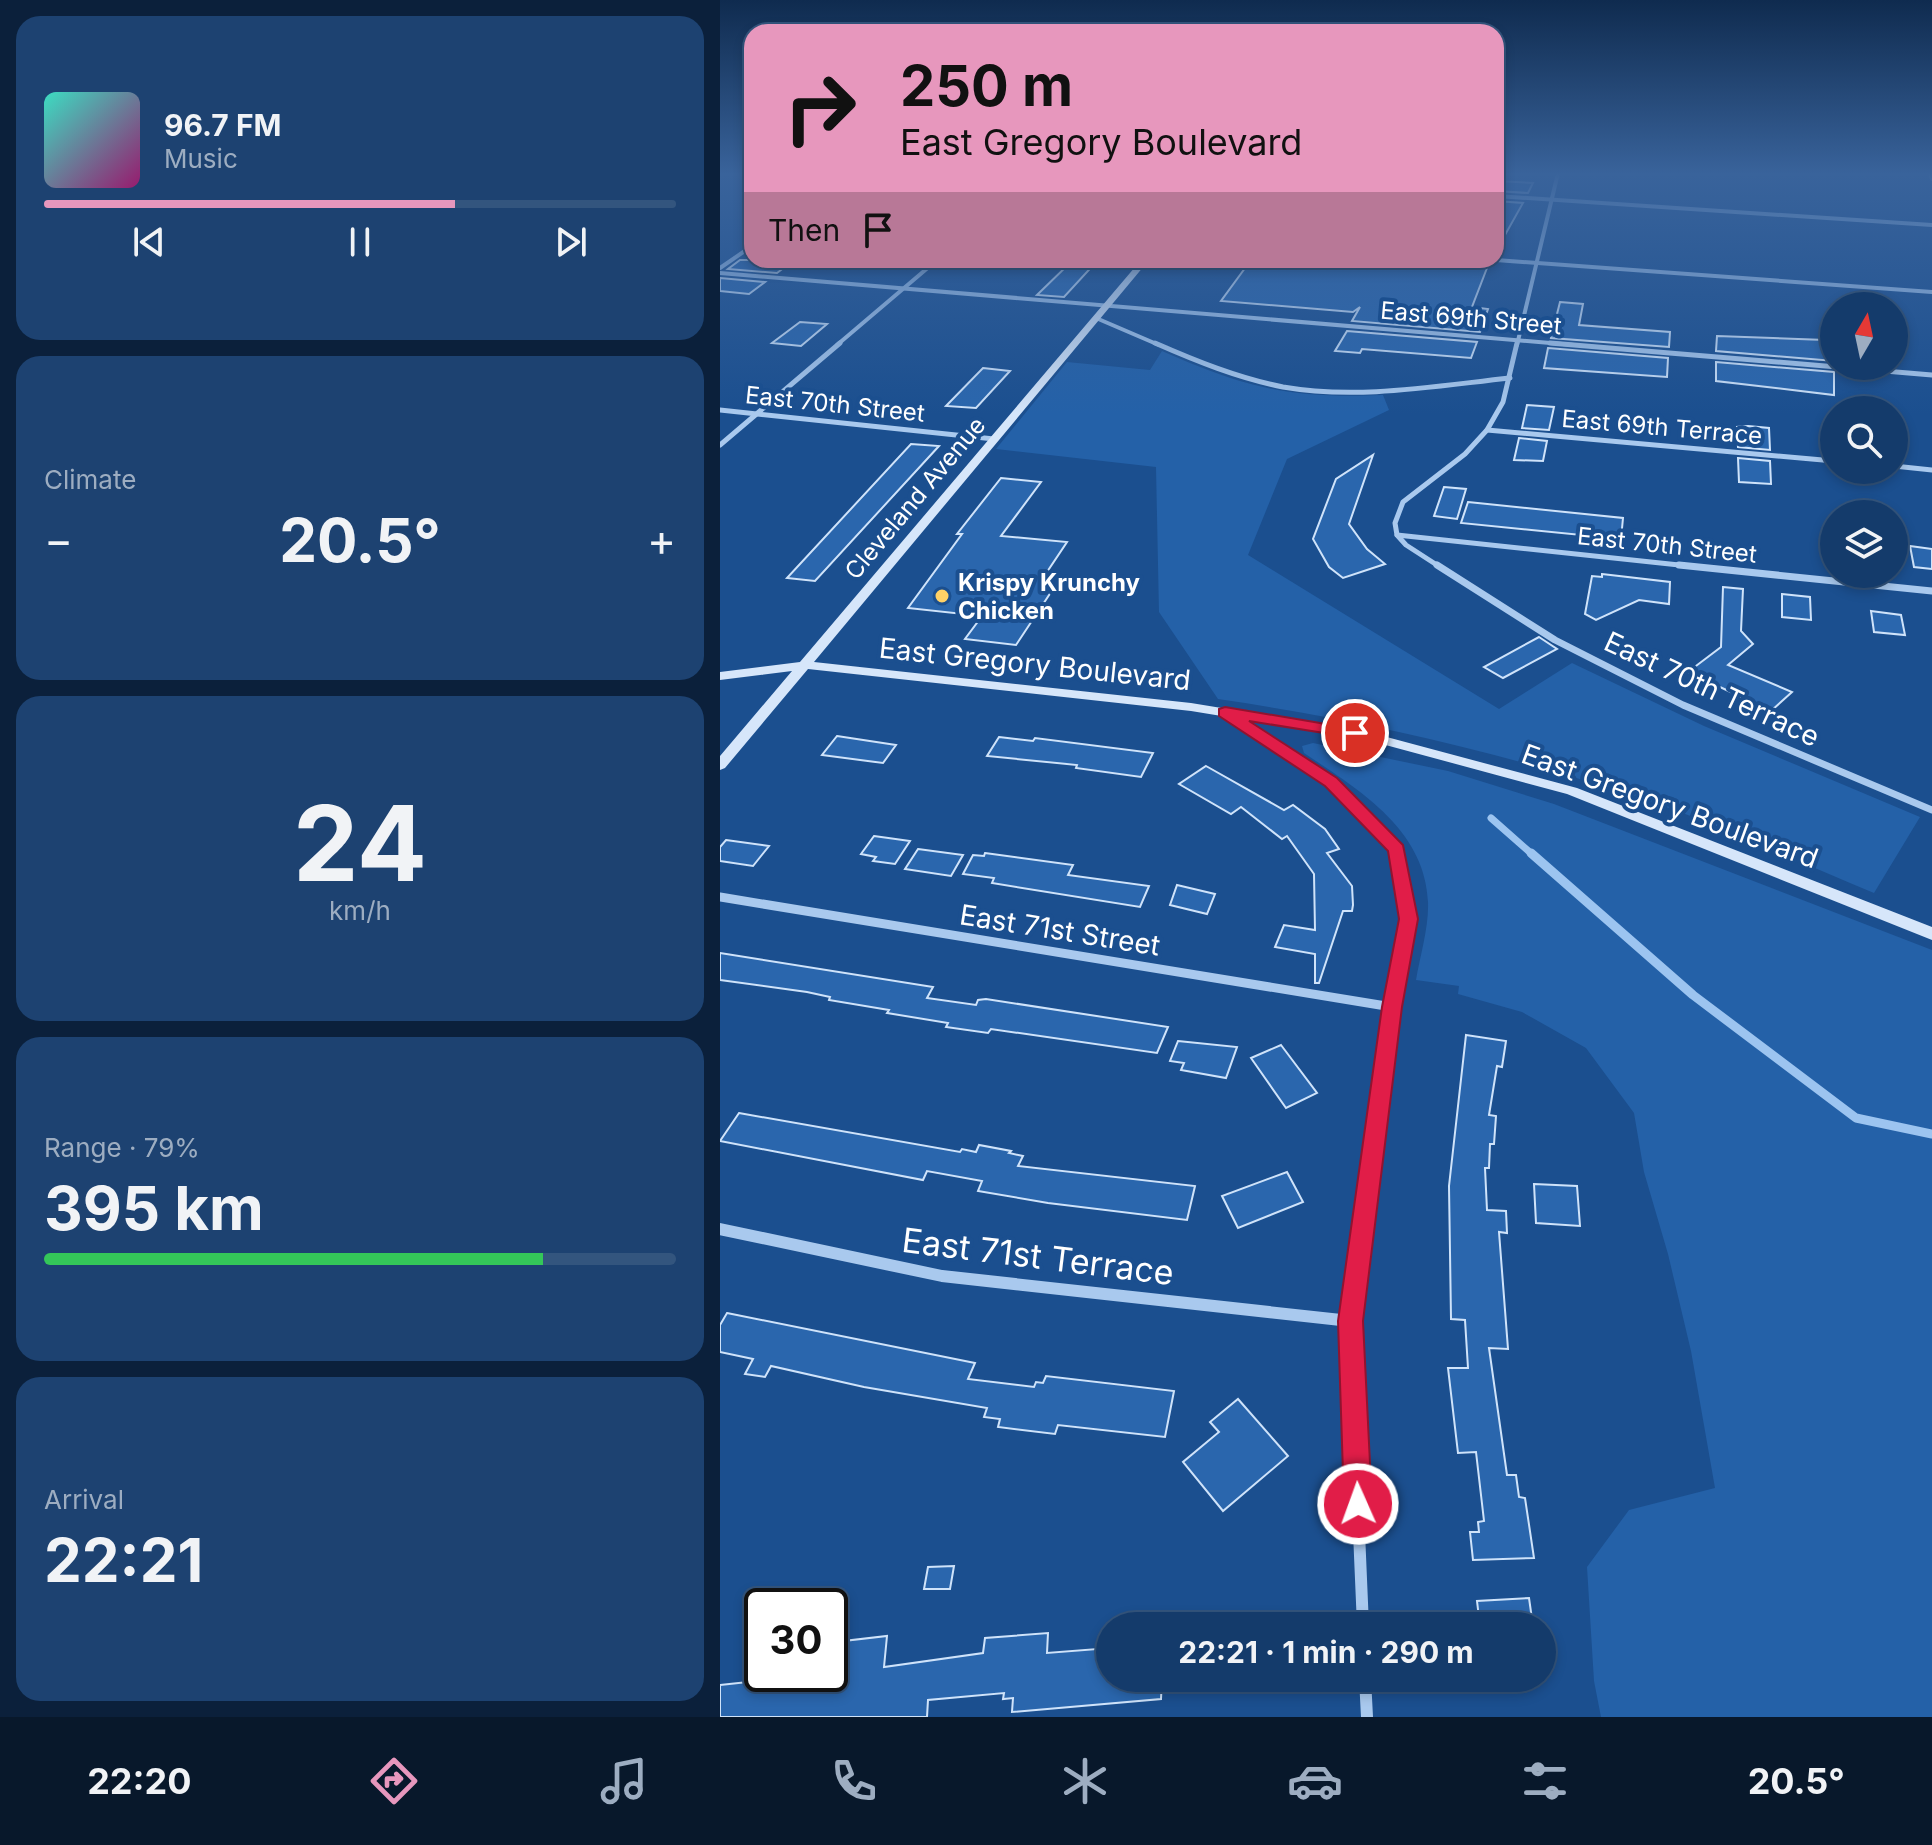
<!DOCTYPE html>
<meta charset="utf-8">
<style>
:root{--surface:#143b6b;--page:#1d4271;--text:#f1f3f6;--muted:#9dadc1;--line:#33557e;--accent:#e797bd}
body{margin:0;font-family:Inter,sans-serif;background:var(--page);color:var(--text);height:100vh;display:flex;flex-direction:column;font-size:30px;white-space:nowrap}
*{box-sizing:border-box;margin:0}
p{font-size:26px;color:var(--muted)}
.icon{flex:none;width:44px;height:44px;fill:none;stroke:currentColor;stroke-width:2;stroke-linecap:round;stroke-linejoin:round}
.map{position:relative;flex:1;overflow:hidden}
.panel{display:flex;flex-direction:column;gap:16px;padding:16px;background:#0b203b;width:720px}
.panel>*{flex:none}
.hud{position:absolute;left:24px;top:24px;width:760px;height:244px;border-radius:24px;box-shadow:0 4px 12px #0003,0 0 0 2px var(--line);background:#e797bd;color:#111;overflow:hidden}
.needle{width:52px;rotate:9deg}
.buttons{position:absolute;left:1100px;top:292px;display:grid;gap:16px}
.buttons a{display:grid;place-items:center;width:88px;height:88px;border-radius:50%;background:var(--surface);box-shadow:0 4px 12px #0003,0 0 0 2px var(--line);font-size:40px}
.speed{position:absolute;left:24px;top:1588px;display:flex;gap:16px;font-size:40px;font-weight:700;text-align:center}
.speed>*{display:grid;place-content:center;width:104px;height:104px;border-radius:50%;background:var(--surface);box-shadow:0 4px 12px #0003,0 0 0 2px var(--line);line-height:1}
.speed .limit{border:4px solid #111;border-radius:12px;background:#fff;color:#111}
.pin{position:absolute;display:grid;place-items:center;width:68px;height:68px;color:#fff;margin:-34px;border:4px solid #fff;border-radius:50%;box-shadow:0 2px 8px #0007}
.me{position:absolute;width:88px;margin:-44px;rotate:358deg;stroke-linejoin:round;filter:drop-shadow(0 0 6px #0008)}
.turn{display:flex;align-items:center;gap:28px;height:168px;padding:0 24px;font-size:36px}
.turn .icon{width:104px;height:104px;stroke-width:2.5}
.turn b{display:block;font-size:56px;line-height:68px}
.then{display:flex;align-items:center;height:76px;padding:0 24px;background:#0003;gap:16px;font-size:30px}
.big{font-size:60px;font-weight:700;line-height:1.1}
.panel .tile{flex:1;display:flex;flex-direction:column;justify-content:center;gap:12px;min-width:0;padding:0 28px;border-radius:24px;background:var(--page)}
.panel .dial{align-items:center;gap:0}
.dial b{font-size:104px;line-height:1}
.song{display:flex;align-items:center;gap:24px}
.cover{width:96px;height:96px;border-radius:12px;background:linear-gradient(135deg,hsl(170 70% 55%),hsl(320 70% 35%))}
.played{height:8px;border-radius:4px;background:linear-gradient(90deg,var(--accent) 65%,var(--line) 65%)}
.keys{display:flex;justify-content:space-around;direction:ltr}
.heat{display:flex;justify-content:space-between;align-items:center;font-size:44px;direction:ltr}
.charge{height:12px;border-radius:6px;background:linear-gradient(90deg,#34c759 79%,var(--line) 0)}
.trip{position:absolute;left:376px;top:1612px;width:460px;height:80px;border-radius:40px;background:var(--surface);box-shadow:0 4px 12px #0003,0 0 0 2px var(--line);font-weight:700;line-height:80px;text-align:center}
.dock{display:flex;height:128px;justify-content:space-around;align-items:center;background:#08182b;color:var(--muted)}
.dock .icon{width:56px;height:56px}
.dock .current{color:var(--accent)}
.dock b{font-size:36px;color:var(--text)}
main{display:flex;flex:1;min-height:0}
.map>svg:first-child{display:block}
</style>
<main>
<section class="panel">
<div class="tile">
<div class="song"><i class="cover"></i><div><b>96.7 FM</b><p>Music</p></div></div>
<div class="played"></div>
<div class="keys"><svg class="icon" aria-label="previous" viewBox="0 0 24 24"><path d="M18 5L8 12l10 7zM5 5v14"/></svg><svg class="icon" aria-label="pause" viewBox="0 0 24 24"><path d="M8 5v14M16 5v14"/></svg><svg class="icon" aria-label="next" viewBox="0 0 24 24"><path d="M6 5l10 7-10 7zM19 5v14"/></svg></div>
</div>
<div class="tile"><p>Climate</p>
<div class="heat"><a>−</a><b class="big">20.5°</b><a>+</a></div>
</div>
<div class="tile dial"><b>24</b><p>km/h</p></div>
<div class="tile"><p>Range · 79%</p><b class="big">395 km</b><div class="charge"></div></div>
<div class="tile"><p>Arrival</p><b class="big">22:21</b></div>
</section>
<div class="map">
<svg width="1212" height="1717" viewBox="0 0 1212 1717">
<rect width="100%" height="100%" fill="#1b4f8f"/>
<!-- green -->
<g fill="#2461a8">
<path d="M442 351C526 388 571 399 663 395L669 410 567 459 528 555 779 709 852 663 984 726 1200 817 1154 893C1076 861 998 823 917 797 780 752 641 720 498 699L439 612 436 467 276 449 347 362 430 370Z"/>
<path d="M593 743 728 771 834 804 1212 950V1717H881L874 1681 867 1567 909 1510 995 1488 971 1351 948 1254 924 1172 914 1113 866 1048 802 1012 738 994 739 986 696 980C700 956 709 927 708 902 705 829 639 790 584 753L582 746Z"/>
</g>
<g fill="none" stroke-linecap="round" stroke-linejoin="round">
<!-- stream-far1 -->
<path stroke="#9cc4f0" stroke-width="7" d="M771 818 813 855"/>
<!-- stream -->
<path stroke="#9cc4f0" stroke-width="9" d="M811 853 973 995 1136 1118 1212 1134"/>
</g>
<!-- building -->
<g fill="#2a66ad" stroke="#cfe3fa" stroke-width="2">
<path d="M776 181 813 183 808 193 776 191Z"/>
<path d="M776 201 803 203 776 251Z"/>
<path d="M20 260H74L57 273 8 269Z"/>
<path d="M353 260H378L344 297 317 295Z"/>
<path d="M531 260 636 268 641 260 767 268 752 307 768 309 760 332 632 321 640 307 633 312 501 301Z"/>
<path d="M0 278 45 282 29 294 0 291Z"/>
<path d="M840 302 863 304 859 325 950 332 949 347 831 338Z"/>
<path d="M80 322 107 324 81 346 52 343Z"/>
<path d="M627 331 757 342 751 358 642 349 640 353 615 351Z"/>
<path d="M997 336 1105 340 1107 350H1114V361L996 351Z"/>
<path d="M828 348 948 358 947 377 824 368Z"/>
<path d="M996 362 1114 372V395L996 381Z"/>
<path d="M263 368 290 371 256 408 226 406Z"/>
<path d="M807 405 834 407 829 430 802 428Z"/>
<path d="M1028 426 1049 428 1050 450 1018 447 1017 427Z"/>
<path d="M799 438 827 441 823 461 794 460Z"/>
<path d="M191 444 219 446 95 581 67 578Z"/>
<path d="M653 455 629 524 647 549 665 564 623 578 609 567 593 539 616 479Z"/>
<path d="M1018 458 1050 461 1051 484 1019 482Z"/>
<path d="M281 478 321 482 281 536 347 542 323 578 339 580 296 645 245 639 262 616 188 608 242 534H237Z"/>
<path d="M724 487 746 489 737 519 714 516Z"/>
<path d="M748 502 903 518 901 539 741 523Z"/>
<path d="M1190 546 1212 549V569L1194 567Z"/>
<path d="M882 574 950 582 949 604 919 600 876 620 865 614 872 576 882 577Z"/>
<path d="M1003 587 1023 589 1021 631 1033 644 1008 665 1072 692 1051 711 968 672 1001 647Z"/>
<path d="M1062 594 1090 597 1091 620 1062 617Z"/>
<path d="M1151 611 1181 615 1185 635 1154 632Z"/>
<path d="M819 637 837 649 783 678 764 667Z"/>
<path d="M117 736 176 745 163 763 102 755Z"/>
<path d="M279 737 313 741 315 738 433 753 421 777 356 768 357 765 267 756Z"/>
<path d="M486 766 564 810 573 805 605 829 619 849 607 853 632 886 633 905 632 911H623L599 983H595V954L555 947 564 925 595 930 594 874 567 836 562 839 521 807 511 814 459 784Z"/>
<path d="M154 836 190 841 175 864 153 861 156 857 141 854Z"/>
<path d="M6 840 49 846 33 866 0 861V847Z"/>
<path d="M198 849 243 855 231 876 185 869Z"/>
<path d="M265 853 353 865 348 875 429 886 420 907 272 883 274 878 243 874 253 855 264 856Z"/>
<path d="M457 885 495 894 487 914 450 905Z"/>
<path d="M0 953 213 987 207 998 256 1005 258 1000 266 999 448 1027 437 1053 271 1029 268 1033 226 1027 228 1023 167 1013 169 1010 109 1000 110 997 87 992 0 980Z"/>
<path d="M746 1035 786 1041 782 1067 777 1066 769 1115 776 1116 774 1144H770L769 1168H765L767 1210 786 1211 787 1233 779 1232 788 1349 769 1348 787 1475H796L799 1497 805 1498 814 1558 753 1560 750 1532H759L758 1522 764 1521 756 1452 738 1453 728 1368H748L745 1320 731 1319 729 1186Z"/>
<path d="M458 1041 517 1047 506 1078 461 1070 464 1063 450 1061Z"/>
<path d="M561 1045 597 1093 566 1108 531 1058Z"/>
<path d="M19 1113 240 1152 242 1149 256 1152 259 1145 291 1151 289 1153 303 1156 298 1166 475 1186 467 1220 328 1203 258 1191 262 1181 207 1171 203 1180 0 1141Z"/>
<path d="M567 1172 583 1202 518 1228 502 1196Z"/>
<path d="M814 1184 857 1186 860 1226 816 1223Z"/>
<path d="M7 1313 255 1363 248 1379 314 1387 316 1382 323 1383 326 1376 454 1391 445 1437 338 1425 335 1434 278 1427 280 1419 264 1417 267 1408 144 1387 51 1366 45 1377 25 1374 33 1359 0 1352V1325Z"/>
<path d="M518 1399 568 1456 503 1511 463 1462 499 1432 490 1422Z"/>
<path d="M234 1566 230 1589H204L208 1567Z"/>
<path d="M809 1598 813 1626H760L757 1601Z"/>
<path d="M328 1633 327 1653 390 1648V1678H442L441 1699 292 1712 293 1698 283 1699 284 1693 208 1700 207 1717H0V1685L120 1672 124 1641 167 1636 164 1667 263 1653 265 1638Z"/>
</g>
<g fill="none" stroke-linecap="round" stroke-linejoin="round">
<!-- street-far4 -->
<g stroke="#a9c9ee" stroke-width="4">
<path d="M1210 173 1212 179"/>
<path d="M776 196 1212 225"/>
<path d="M776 260 1212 292"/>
<path d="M0 268 32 246"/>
<path d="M0 273 854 345"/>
<path d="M376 318 439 345"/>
<path d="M117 345 217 260"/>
<path d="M797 345 838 173"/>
</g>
<!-- street-far3 -->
<g stroke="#a9c9ee" stroke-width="5">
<path d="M435 343C476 361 518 378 563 387 638 400 715 386 790 378"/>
<path d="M830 343 1212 375"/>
<path d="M0 410 274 439"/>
<path d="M767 430 1114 461"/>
<path d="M0 445 120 343"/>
<path d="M1174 466 1212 470"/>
<path d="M677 535 978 567"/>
<path d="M720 567 686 545 677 535 675 523 683 502 745 454 767 430 783 402 797 343"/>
</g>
<!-- street-far2 -->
<g stroke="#a9c9ee" stroke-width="7">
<path d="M717 565 835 640 963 705 1212 810"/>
<path d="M959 565 1212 591"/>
<path d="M505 713 611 782 677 849 678 855"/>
</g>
<!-- street-far1 -->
<g stroke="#a9c9ee" stroke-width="9">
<path d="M0 897 672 1007"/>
<path d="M0 1229 5 1230"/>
<path d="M642 1230 672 1007 688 919 678 853"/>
</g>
<!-- street -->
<g stroke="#a9c9ee" stroke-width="12">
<path d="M642 1228 630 1321 643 1626"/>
<path d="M0 1229 222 1276 630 1321"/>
<path d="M645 1678 647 1717"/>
</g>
<!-- secondary -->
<path fill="#d6e6fa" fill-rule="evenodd" d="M421 260H429L94 662 471 703 648 732 857 788 1212 927V940L847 794 647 740 471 711 88 669 5 768 0 770V756L72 671 0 680V672L80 662Z"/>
</g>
<!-- sky -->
<linearGradient id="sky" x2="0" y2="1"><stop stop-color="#0f2b4f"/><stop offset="0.42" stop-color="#39639b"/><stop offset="1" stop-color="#39639b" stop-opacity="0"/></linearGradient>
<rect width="1212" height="414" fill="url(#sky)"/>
<!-- route -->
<path fill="#e11d48" stroke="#92132f" stroke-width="2" d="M505 707 641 730 643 733 635 738 529 721 617 778 683 845 698 919 682 1007 643 1321 652 1504 648 1514 638 1518 628 1514 624 1504 618 1321 662 1007 679 919 668 851 605 786 499 716V709Z"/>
<!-- markers -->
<circle fill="#ffd166" stroke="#1b4f8f" stroke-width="3" cx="222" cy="596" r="8"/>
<g text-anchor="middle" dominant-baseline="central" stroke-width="8" stroke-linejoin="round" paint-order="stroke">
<!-- far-street labels -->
<g font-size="24" fill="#fff" stroke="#1b4f8f">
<text transform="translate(751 318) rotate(5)">East 69th Street</text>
<text transform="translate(115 404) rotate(6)">East 70th Street</text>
<text transform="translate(942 427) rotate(5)">East 69th Terrace</text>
<text transform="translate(195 498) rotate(-50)">Cleveland Avenue</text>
<text transform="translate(947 545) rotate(6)">East 70th Street</text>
</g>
<!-- far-poi labels -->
<g font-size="24" font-weight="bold" fill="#fff" stroke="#1b4f8f" text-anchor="start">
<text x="238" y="582">Krispy Krunchy<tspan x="238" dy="28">Chicken</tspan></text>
</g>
<!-- street labels -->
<g font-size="28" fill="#fff" stroke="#1b4f8f">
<text transform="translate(315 664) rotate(6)">East Gregory Boulevard</text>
<text transform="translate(992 689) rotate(25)">East 70th Terrace</text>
<text transform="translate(950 806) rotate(20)">East Gregory Boulevard</text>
<text transform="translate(340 930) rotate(9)">East 71st Street</text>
</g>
<!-- near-street labels -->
<g font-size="34" fill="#fff" stroke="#1b4f8f">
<text transform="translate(318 1256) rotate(7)">East 71st Terrace</text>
</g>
</g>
</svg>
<div class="buttons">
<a><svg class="needle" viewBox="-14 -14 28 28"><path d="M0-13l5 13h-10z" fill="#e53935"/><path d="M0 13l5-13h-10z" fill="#9dadc1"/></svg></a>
<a><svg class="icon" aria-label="search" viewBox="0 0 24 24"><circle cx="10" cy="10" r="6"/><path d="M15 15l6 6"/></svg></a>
<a><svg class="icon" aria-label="layers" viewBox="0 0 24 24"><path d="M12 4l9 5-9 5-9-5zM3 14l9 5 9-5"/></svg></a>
</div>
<div class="speed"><div class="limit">30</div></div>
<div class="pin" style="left:635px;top:733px;background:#d93025"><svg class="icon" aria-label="arrive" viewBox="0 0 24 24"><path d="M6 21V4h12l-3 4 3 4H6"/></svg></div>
<svg class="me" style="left:638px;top:1504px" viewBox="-20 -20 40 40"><circle r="17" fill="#e11d48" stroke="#fff" stroke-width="3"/><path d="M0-11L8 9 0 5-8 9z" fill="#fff"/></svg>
<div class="trip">22:21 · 1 min · 290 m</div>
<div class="hud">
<div class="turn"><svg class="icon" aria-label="right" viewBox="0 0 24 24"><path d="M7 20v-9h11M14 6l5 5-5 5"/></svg><div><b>250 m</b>East Gregory Boulevard</div></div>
<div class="then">Then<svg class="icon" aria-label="arrive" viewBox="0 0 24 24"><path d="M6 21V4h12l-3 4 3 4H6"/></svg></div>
</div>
</div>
</main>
<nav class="dock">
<b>22:20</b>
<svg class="icon current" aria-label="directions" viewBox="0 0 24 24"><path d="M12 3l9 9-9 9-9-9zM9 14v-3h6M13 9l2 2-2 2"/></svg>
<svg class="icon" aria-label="music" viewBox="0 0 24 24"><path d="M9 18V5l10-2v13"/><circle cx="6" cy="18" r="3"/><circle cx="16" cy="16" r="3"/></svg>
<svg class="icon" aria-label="phone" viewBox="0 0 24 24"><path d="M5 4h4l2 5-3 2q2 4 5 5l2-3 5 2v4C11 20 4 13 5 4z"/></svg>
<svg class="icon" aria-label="climate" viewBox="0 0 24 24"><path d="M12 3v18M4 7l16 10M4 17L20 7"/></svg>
<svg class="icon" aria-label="car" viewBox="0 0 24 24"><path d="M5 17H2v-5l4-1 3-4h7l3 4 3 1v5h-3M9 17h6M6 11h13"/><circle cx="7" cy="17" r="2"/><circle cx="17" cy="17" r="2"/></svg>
<svg class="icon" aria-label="filters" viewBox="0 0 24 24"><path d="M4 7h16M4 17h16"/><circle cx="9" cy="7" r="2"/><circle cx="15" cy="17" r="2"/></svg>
<b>20.5°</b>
</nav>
